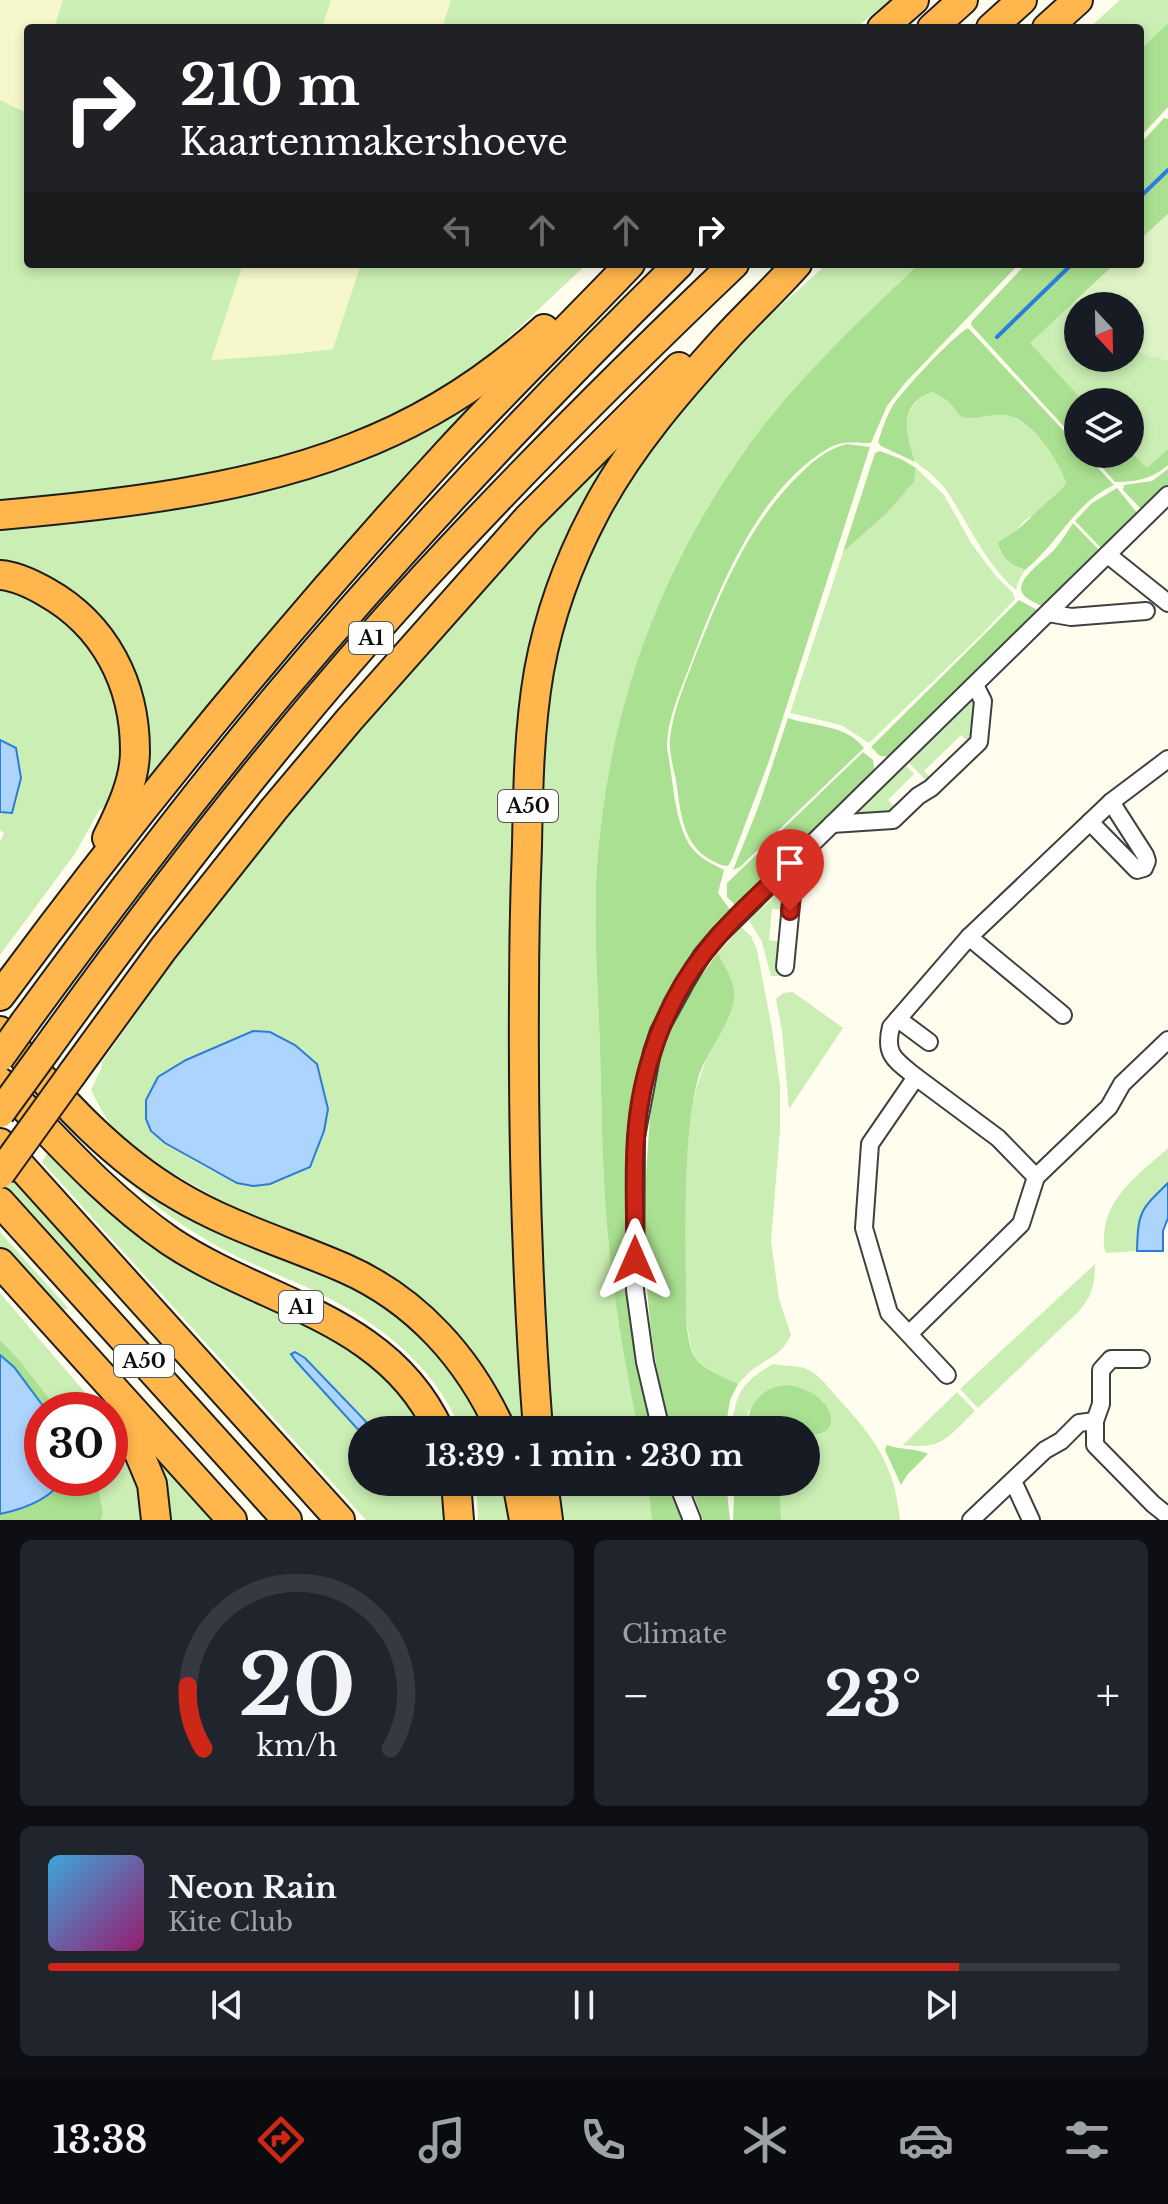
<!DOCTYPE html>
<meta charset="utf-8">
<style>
:root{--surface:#171b24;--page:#20242c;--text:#f1f3f6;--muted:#9ea1a6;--line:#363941;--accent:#cc2717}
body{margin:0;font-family:"Libre Baskerville",serif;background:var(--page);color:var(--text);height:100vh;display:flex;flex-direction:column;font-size:30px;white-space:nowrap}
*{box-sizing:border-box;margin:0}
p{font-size:26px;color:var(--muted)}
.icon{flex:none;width:44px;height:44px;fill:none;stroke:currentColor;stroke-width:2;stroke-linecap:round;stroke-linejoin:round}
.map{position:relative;height:1520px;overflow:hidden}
.panel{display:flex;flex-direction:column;gap:20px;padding:20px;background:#0d0f14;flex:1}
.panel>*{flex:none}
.hud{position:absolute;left:24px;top:24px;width:1120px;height:244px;border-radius:8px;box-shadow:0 4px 12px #0003;background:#202124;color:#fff;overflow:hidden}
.needle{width:52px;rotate:158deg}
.tools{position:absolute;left:1064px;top:292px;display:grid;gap:16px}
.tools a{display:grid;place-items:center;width:80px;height:80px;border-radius:50%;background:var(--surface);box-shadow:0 4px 12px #0003;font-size:40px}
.speed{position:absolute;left:24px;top:1392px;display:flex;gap:16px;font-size:40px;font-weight:700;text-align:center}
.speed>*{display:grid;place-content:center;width:104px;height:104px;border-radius:50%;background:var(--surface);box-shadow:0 4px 12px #0003;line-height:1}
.speed .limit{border:12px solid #d22;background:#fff;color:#111}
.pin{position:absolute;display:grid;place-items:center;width:68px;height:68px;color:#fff;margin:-82px -34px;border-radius:50% 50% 50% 0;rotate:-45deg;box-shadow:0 0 8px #0007}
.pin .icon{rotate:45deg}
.me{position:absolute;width:88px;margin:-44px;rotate:0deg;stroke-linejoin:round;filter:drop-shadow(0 0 6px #0008)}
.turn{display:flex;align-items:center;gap:28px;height:168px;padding:0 24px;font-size:36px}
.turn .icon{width:104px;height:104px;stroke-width:2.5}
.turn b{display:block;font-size:56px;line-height:68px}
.lanes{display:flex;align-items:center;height:76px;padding:0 24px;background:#0003;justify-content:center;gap:40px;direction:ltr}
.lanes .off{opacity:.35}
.big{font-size:60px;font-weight:700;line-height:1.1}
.panel .card{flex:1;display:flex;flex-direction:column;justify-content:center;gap:12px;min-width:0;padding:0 28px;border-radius:12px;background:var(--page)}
.panel .dial{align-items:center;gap:0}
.dial svg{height:208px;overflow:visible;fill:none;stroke:var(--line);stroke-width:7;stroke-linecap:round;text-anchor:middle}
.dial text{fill:var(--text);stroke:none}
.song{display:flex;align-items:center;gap:24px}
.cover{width:96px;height:96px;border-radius:12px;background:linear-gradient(135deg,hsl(200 70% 55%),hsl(320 70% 35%))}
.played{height:8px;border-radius:4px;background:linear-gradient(90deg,var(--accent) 85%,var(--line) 85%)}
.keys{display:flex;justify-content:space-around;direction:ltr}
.heat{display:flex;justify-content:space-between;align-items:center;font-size:44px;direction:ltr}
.panel .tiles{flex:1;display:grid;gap:20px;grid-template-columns:1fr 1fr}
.card:last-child{grid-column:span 2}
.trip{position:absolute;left:348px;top:1416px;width:472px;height:80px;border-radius:40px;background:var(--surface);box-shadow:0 4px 12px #0003;font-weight:700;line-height:80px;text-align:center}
.menu{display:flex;height:128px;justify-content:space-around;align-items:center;background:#090b0e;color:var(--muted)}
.menu .icon{width:56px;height:56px}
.menu .current{color:var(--accent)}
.menu b{font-size:36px;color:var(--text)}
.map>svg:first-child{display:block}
</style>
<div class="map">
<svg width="1168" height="1520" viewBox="0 0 1168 1520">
<rect width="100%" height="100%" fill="#fffeee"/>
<!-- farmland -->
<g fill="#f6f8cb">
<path d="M0 0H64L54 28H28V106L26 112 0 100Z"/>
<path d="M331 0H451L442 28H322Z"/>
<path d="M243 264H361L333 349 282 355 210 360Z"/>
</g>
<!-- green -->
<g fill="#caeeb3" fill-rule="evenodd">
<path d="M63 0H331L322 28H54Z"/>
<path d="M451 0H890L856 28H442Z"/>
<path d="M1120 0H1168V23L1140 50V28H1089Z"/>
<path d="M0 100 25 112 28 106V264H243L211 360 282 355 333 349 361 264H587C541 306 497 353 444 388 321 469 145 487 0 499Z"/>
<path d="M827 264H919C885 297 853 331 821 364 803 383 784 400 768 420 666 546 609 704 597 865 593 926 598 989 600 1050 602 1116 602 1182 609 1248 615 1309 626 1370 638 1430H549L537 1164 536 872 550 679 563 618 590 544 626 477 728 353Z"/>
<path d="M1076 300 1082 306H1078V358H1130V347L1145 354 1168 361V449L1147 469 1130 451V402H1084L1029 343Z"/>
<path d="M549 328 335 556 241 666 129 808 120 656 0 569V517L327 460Z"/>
<path d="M932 392 948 401 961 417C975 416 991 413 1005 415 1030 418 1059 461 1066 483L1059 494 1050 499 1036 514 1025 520 999 550C1007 559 1012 567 1025 570L1019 580 1016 590C987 565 972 531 952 499 947 490 940 482 932 475 927 470 917 465 914 459 899 433 904 403 932 392Z"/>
<path d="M633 424 536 668 532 1430H513C491 1368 449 1309 390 1276 354 1256 315 1245 278 1229 261 1222 245 1213 229 1204 190 1184 149 1162 117 1132 106 1121 98 1103 91 1090L101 1069 102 1062 228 883 382 696ZM151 1131 310 1167C293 1175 276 1185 256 1186 232 1187 170 1148 151 1131Z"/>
<path d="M916 468 944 495 971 543 995 575 1013 593 1015 599 982 634 869 743 841 725 790 713 843 552 886 514 914 482Z"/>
<path d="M0 588C73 604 128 681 122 756 121 773 112 793 106 809H100L74 855 0 955V842L4 833 0 830V812L12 813 16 748 0 740Z"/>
<path d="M970 697 977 704 974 739 970 742 961 735 924 771 932 780 929 783 906 760Z"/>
<path d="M903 762 914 774 888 800 896 809 891 815 857 818 851 813Z"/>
<path d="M787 885 785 910 772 909 769 940 781 942V976H771L762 942 749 920Z"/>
<path d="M741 927 751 936 757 950 772 1029 780 1086V1130L771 1241 779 1299 791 1335C781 1356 769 1357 752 1370 747 1374 743 1379 738 1384 724 1377 705 1371 696 1358 676 1330 685 1141 693 1102 697 1084 704 1067 709 1049 715 1023 721 997 727 971L718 953Z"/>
<path d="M793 992 843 1028 789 1109 782 1030 776 999 783 993Z"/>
<path d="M66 1122 340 1273 420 1324 494 1430H461C432 1360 371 1317 304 1286 268 1270 233 1257 200 1236 149 1205 107 1164 66 1122Z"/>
<path d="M50 1148 327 1330 400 1387 427 1430H374L305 1358 291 1354 362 1434V1482H444L448 1520H366L42 1162Z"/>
<path d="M1168 1148V1183C1141 1210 1138 1212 1137 1251L1106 1253C1103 1246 1104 1241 1104 1234 1107 1195 1142 1172 1168 1148Z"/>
<path d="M0 1155 109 1275 91 1289 0 1189Z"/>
<path d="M0 1232 68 1308 57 1316 0 1252Z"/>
<path d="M1095 1264C1095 1284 1092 1296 1079 1311L978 1408 960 1389Z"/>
<path d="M0 1293 100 1410H58L20 1361 0 1340Z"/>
<path d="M773 1364C782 1366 794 1365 804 1368 817 1372 827 1386 836 1396 874 1438 894 1462 900 1520H781L780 1482H806V1434L810 1436 824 1402 806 1390 748 1411 746 1430H731C736 1394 740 1383 773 1364Z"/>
<path d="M957 1392 975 1411C947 1437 944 1450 903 1445Z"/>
<path d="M110 1424 117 1434 141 1490 144 1520H101L103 1512 96 1478H110Z"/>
<path d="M154 1451 213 1520H161Z"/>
<path d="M474 1482H510L517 1520H478L477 1499Z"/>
<path d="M554 1482H647L652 1520H559Z"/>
</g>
<!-- forest -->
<g fill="#aae091">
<path d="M1168 23V107L1140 137V50Z"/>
<path d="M1164 118 1168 119V214L1140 240V144Z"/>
<path d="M919 264H1019L905 383 887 406 871 443C856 443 843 440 829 448 759 488 719 588 692 660 682 687 667 718 667 748 673 776 674 825 692 848 700 859 713 864 724 870L718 893 731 911C687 956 649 1017 636 1079 629 1112 627 1148 627 1182 626 1202 624 1223 626 1243 633 1306 644 1368 653 1430H638C626 1370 615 1309 609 1248 602 1182 602 1116 600 1050 598 989 593 926 597 865 609 702 666 548 768 420 813 364 867 314 919 264Z"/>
<path d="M1026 264H1115L1030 343 1084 402H1078V442L971 325 972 321Z"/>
<path d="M968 328 1078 446V454H1085L1114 485C1074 503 1058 544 1025 570 1012 566 1000 557 998 542 1017 533 1033 515 1048 501 1056 494 1060 493 1066 483 1059 461 1030 417 1005 415 990 413 976 420 961 417L948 401 932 392C898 405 905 433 915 462L881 446 878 442C882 430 886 417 892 407 902 391 953 336 968 328Z"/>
<path d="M847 444 870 447 769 761 732 859 728 866C721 866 717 863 711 860 682 845 680 809 676 780 673 766 669 752 670 738 673 712 684 686 693 662 720 594 747 525 801 473 814 460 829 448 847 444Z"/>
<path d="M1168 449V465C1152 479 1136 482 1115 482L1090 454H1130V451L1147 468Z"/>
<path d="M880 451 901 459 916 468 914 482 886 514 843 552 875 453Z"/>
<path d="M1168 469V487L1145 510 1140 508 1123 490 1124 485 1152 481Z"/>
<path d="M1117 488 1138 514 1104 551 1075 521 1092 503Z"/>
<path d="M1073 523 1102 553 1045 608C1039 604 1027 600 1023 594 1013 581 1046 559 1054 550 1061 542 1067 532 1073 523Z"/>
<path d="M1019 600 1041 612 892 757 880 756 871 747Z"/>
<path d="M788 718C814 727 846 724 864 748L740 867 733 870 758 808Z"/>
<path d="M863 752 873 760 875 774 738 908 727 897V883Z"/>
<path d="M718 953C724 966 736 983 734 998 732 1022 707 1051 699 1075 691 1103 689 1131 687 1160 685 1202 685 1245 686 1287 686 1308 685 1335 693 1354 701 1370 723 1376 738 1384L730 1400 725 1430H671C645 1342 641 1236 648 1145 650 1119 652 1092 658 1066 669 1025 692 986 718 953Z"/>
<path d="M0 1340 20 1361 58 1410H46L14 1367 0 1355Z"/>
<path d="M787 1385C799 1387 815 1392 823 1402 839 1420 830 1438 806 1434V1430H746C748 1405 761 1387 787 1385Z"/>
<path d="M887 1445C900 1450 916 1448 928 1454L907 1475 901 1485 885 1450Z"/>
<path d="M64 1478H96L103 1512 101 1520H0V1514L10 1512 62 1482Z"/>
<path d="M647 1482H670L684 1520H652Z"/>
<path d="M689 1482H726L730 1520H703Z"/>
<path d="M741 1482H780L781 1520H733L734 1495Z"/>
</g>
<!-- pitch -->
<path fill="#def4c6" d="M1168 214V361L1145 354 1130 347V306H1082L1076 300 1115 264H1140V240Z"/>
<!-- water -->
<g fill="#acd4fd" stroke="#2c7ddb" stroke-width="2">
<path d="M0 740 16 748 21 778 12 813 0 812Z"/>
<path d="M253 1031 270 1032 295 1045 317 1064 328 1109 324 1131 310 1167 270 1184 253 1186 237 1183 165 1143 151 1131 146 1119V1100L158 1077 186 1060Z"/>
<path d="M1168 1183V1218L1163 1231V1251H1137C1138 1212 1140 1210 1168 1183Z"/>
<path d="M295 1352 305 1358 374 1430H362V1434L296 1361 291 1354Z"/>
<path d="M0 1355 14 1367 46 1410H42V1478H64C51 1499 24 1509 0 1514Z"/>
</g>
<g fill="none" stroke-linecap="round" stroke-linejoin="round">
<!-- stream -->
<g stroke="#2c7ddb" stroke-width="4">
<path d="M1140 197 1168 170"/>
<path d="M997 337 1072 264"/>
</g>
<defs>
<g id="street">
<path d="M1108 555 1168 603"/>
<path d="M1048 613 1071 617 1146 611"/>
<path d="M1090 822 1137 870 1144 868 1147 861 1145 855 1111 802"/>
<path d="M832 824 893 820 918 796 931 788 979 742 983 701 975 685"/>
<path d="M969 937 1063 1015"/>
<path d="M785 967 793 884 790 865"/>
<path d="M898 1019 929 1042"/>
<path d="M916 1077C895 1060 884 1055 891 1027L969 937 1111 802 1168 759"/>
<path d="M1036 1177 1109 1107 1122 1084 1168 1040"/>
<path d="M909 1334 1021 1224 1036 1177 998 1138 916 1077 870 1144 864 1228 889 1313 947 1375"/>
<path d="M1141 1359H1111L1101 1370V1404L1095 1421V1445L1153 1504 1168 1516"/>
<path d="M661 1430 645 1362 635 1290 636 1137 652 1052 659 1031 687 980 702 955 719 935 1168 495"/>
<path d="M1013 1481 1031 1520"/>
<path d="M677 1482 692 1520"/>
<path d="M971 1520 1045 1450 1061 1441 1079 1423 1095 1421"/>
</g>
<g id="highway">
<path d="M882 28 914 0"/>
<path d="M932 28 963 0"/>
<path d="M991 28 1022 0"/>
<path d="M1047 28 1078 0"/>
<path d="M0 515C114 505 247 490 353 448 424 421 488 380 544 329"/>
<path d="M0 575C16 576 32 584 46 592 105 625 135 684 135 751 135 781 120 812 107 838"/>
<path d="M0 996C140 806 290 624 449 451 508 387 570 327 630 264"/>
<path d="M25 1022C107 910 191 799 280 693 406 543 540 401 679 264"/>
<path d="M0 1031C54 1091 107 1154 177 1195 230 1227 289 1244 344 1268 417 1300 469 1359 501 1430"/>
<path d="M48 1047C166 883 290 723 427 574 526 467 629 364 734 264"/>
<path d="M72 1074 163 949 274 809 349 720 528 518 679 367"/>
<path d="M0 1082C54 1137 106 1197 170 1241 264 1304 387 1317 439 1430"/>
<path d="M0 1143 340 1520"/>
<path d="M0 1202 287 1520"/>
<path d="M0 1263 232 1520"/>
<path d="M115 1411 134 1441 152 1484 156 1520"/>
<path d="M538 1430C527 1286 523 1142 524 997 524 947 525 897 527 846 528 788 529 729 539 671 549 616 569 561 595 512 629 447 679 390 727 337 750 312 775 289 797 264"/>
<path d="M456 1482 459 1520"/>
<path d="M517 1482 524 1520"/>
<path d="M543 1482 548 1520"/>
</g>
</defs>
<!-- street casing -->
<use href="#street" stroke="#404040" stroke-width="20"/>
<!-- highway casing -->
<use href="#highway" stroke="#1e1e1e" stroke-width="32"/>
<!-- street -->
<use href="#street" stroke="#fff" stroke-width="16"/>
<!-- highway -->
<use href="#highway" stroke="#ffb64c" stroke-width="28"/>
<defs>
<g id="highway-bridge">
<path d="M0 1057 25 1022"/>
<path d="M0 1113 48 1047"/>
<path d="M0 1174 72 1074"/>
</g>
</defs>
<!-- highway-bridge casing -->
<use href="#highway-bridge" stroke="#1e1e1e" stroke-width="32" stroke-linecap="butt"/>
<!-- highway-bridge -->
<use href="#highway-bridge" stroke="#ffb64c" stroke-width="28"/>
</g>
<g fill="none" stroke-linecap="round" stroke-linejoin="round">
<defs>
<path id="route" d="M635 1260C636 1219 633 1178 636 1138 640 1072 664 1004 705 952 730 920 761 893 790 865L793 884 790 911"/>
</defs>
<!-- route casing -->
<use href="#route" stroke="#85190f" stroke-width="20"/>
<!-- route -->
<use href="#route" stroke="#cc2717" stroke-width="14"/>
</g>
<g text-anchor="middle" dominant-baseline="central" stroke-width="8" stroke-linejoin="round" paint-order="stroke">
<!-- shield labels -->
<g fill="#fff" stroke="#565656" stroke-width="2">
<rect x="349" y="622" width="44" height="32" rx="6"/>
<rect x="498" y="790" width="60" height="32" rx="6"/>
<rect x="279" y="1291" width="44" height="32" rx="6"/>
<rect x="114" y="1345" width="60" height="32" rx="6"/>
</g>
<g font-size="20" font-weight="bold" fill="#0d0d0d">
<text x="371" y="638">A1</text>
<text x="528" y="806">A50</text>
<text x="301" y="1307">A1</text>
<text x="144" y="1361">A50</text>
</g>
</g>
</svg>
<div class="tools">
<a><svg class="needle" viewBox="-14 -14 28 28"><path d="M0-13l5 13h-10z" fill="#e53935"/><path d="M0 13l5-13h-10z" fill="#9ea1a6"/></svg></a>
<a><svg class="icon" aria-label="layers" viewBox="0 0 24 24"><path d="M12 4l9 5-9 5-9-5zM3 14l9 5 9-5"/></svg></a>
</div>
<div class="speed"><div class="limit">30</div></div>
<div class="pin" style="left:790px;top:911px;background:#d93025"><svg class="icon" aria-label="arrive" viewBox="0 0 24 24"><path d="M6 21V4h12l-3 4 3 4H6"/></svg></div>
<svg class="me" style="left:635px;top:1260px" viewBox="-20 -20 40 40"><path d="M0-17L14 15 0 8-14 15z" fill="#cc2717" stroke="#fff" stroke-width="4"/></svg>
<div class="trip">13:39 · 1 min · 230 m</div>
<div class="hud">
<div class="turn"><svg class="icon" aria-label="right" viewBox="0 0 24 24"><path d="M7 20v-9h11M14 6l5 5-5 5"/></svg><div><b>210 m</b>Kaartenmakershoeve</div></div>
<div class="lanes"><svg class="icon off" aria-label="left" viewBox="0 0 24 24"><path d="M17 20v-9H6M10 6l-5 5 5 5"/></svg><svg class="icon off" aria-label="ahead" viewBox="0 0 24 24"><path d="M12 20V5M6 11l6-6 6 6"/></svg><svg class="icon off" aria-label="ahead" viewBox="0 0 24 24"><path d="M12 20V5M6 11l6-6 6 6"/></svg><svg class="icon" aria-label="right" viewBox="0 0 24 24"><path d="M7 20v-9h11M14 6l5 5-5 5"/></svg></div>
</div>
</div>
<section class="panel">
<div class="tiles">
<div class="card dial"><svg viewBox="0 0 100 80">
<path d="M14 69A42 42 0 1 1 86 69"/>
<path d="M14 69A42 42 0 0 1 8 45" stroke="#cc2717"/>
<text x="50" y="56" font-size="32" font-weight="700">20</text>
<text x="50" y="72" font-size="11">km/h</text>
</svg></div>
<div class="card"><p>Climate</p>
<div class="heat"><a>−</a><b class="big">23°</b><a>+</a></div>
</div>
<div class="card">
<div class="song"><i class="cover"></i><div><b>Neon Rain</b><p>Kite Club</p></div></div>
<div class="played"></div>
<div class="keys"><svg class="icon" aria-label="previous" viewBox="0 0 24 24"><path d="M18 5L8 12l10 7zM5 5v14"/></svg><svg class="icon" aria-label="pause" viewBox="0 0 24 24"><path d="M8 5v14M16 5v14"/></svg><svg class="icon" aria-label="next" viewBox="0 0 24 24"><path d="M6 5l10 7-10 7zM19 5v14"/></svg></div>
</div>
</div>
</section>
<nav class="menu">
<b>13:38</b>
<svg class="icon current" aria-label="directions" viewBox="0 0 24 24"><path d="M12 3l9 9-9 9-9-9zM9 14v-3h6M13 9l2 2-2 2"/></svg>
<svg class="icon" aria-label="music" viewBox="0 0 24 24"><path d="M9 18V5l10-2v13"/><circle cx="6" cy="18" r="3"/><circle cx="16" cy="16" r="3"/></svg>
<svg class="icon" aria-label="phone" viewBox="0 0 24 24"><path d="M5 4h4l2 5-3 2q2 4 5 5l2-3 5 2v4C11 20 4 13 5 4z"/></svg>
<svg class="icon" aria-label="climate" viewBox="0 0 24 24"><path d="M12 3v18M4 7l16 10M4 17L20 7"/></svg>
<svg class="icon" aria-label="car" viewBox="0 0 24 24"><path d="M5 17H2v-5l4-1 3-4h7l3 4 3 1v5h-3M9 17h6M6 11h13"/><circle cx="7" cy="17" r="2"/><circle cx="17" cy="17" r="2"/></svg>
<svg class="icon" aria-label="filters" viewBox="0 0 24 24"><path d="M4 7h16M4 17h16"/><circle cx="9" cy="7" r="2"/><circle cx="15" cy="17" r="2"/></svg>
</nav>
